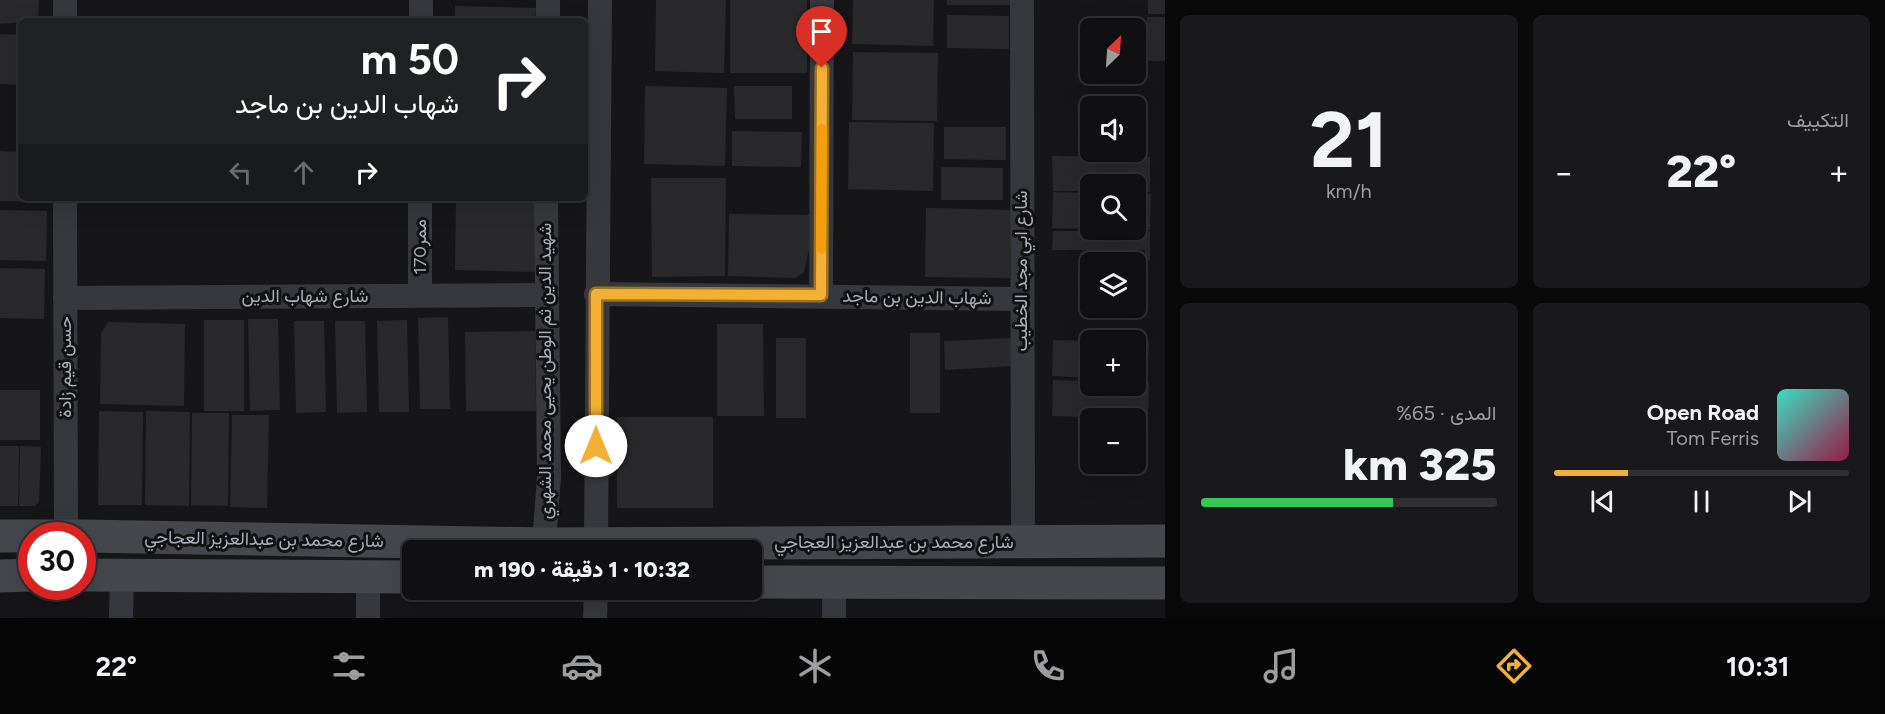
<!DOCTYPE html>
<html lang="ar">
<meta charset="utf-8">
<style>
:root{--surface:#101012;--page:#19191b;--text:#f1f3f6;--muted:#9c9d9f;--line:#303032;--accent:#f2b134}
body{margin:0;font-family:Figtree,Vazirmatn,sans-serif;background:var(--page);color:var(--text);direction:rtl;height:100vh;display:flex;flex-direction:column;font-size:22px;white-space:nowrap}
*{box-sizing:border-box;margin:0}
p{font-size:20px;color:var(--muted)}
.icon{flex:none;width:33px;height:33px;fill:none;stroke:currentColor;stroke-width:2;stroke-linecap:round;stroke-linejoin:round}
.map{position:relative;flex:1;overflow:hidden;direction:ltr}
.drawer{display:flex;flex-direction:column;gap:15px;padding:15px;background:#09090a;width:720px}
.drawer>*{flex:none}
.hud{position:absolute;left:18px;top:18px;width:570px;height:183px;border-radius:9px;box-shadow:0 6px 24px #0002,0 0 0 2px var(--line);direction:rtl;background:#202124;color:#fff;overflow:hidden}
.needle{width:39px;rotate:25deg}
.fabs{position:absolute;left:1080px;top:18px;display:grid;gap:12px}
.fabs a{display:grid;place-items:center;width:66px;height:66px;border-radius:9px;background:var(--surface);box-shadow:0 6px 24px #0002,0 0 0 2px var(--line);font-size:30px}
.speed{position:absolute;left:18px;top:522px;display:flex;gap:12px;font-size:30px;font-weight:700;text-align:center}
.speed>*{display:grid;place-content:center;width:78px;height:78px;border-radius:50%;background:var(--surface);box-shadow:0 6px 24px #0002,0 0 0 2px var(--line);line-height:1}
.speed .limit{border:9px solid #d22;background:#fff;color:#111}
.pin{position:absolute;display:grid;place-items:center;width:51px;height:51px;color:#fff;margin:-62px -26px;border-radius:50% 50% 50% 0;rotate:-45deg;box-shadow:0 0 6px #0007}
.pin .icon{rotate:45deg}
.me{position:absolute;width:66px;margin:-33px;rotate:0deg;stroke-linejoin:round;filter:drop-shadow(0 0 4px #0008)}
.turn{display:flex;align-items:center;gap:21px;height:126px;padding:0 30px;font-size:27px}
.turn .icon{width:78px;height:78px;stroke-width:2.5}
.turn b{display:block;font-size:42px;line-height:51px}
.lanes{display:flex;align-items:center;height:57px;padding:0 30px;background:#0003;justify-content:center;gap:30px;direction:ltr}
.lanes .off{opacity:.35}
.big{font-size:45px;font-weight:800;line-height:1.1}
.drawer .widget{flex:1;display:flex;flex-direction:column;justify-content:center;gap:9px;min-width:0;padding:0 21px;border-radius:9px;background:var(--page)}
.drawer .dial{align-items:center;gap:0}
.dial b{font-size:78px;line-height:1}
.song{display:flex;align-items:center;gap:18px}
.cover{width:72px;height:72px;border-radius:9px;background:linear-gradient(135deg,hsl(170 70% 55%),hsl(340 70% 35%))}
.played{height:6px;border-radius:3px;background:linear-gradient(90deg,var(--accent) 25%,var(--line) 25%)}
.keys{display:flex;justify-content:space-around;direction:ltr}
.heat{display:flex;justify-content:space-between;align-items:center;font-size:33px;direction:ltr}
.charge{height:9px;border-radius:4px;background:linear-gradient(90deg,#34c759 65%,var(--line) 0)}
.drawer .tiles{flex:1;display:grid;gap:15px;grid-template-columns:repeat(2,1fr)}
.trip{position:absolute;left:402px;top:540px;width:360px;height:60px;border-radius:9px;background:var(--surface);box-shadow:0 6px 24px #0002,0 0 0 2px var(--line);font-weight:800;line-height:60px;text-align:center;direction:rtl}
.menu{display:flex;height:96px;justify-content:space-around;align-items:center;background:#060607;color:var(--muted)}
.menu .icon{width:42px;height:42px}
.menu .current{color:var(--accent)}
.menu b{font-size:27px;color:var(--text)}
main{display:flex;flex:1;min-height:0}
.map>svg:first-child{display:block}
</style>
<main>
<section class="drawer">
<div class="tiles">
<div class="widget"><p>التكييف</p>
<div class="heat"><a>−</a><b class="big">22°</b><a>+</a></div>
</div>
<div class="widget dial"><b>21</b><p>km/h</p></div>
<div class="widget">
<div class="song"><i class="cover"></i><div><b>Open Road</b><p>Tom Ferris</p></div></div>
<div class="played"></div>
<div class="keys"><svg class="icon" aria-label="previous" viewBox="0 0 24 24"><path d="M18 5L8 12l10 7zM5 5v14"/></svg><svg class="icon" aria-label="pause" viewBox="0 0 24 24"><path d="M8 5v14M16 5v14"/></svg><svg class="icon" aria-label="next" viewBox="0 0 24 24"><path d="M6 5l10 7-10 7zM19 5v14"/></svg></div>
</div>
<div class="widget"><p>المدى · 65%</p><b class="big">325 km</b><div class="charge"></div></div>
</div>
</section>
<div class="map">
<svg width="1165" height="618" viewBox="0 0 1165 618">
<rect width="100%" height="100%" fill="#161618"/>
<!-- building -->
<g fill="#29292c">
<path d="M0 0H39L38 21 0 24Z"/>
<path d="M656 0H726L724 73 655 71Z"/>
<rect x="730" y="0" width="77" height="73"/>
<path d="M853 0H934L933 46 852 44Z"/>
<rect x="947" y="0" width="63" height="5"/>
<rect x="1148" y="0" width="17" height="14"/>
<path d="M455 6 536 8 535 21H455Z"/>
<path d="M947 15 1009 16V49L947 48Z"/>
<path d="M1147 17H1165V61H1148Z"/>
<path d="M0 34 21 35V85L0 84Z"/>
<path d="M853 52 938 53 937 121 852 120Z"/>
<path d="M645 86 727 88 725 166 644 164Z"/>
<path d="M734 86H792V119H735Z"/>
<path d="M849 122 934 123 933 191 848 189Z"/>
<path d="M944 127H1006V160L944 159Z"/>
<path d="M732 131 802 132 801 167 732 166Z"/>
<path d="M0 151 21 152V198H40V202L0 201Z"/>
<path d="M1052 156 1150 157V192L1136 191V184H1090V191H1053Z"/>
<path d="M941 167 1003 168V200H941Z"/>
<path d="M651 178H726L725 276 652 277Z"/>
<path d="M1053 192 1090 193V229L1052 228Z"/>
<path d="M1136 193 1151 194 1150 230H1136Z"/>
<path d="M456 198H538L536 272 455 270Z"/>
<path d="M926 208 1011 210 1010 278 925 277Z"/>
<path d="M0 210 47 211 46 261 0 260Z"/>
<path d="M729 214 809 215V249L804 272 795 278 728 276Z"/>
<path d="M1053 231H1150V261H1145V250H1052Z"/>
<path d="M0 268 45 269 44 319 0 318Z"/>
<path d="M448 317 450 409H420L418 318Z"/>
<path d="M248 319H278L280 410 250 411Z"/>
<rect x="204" y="320" width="40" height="91"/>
<path d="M407 320 409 412H379L377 321Z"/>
<path d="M294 321H324L326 412 296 413Z"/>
<path d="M335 321H365L367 412 337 413Z"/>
<path d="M108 322 185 324 184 406 100 404 101 333Z"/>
<path d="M717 324H763L764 416H717Z"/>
<path d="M535 331 536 411H466L465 332Z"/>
<rect x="910" y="333" width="30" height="80"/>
<rect x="776" y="338" width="30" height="80"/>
<path d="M1012 338 1014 366 945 370 944 341Z"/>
<path d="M1053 340 1090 341V378L1052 376Z"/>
<path d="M1136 343H1149L1147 380 1136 379Z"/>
<path d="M1053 380 1090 381V386L1149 383 1148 419 1052 416Z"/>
<rect x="0" y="390" width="40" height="50"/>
<path d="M99 411 143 412 142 505H98Z"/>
<path d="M146 411 190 412 189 506 145 505Z"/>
<path d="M192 413H229L228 506 191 505Z"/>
<path d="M232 415H269L267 508 230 507Z"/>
<rect x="617" y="417" width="96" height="91"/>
<path d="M0 446H19L18 506H0Z"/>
<path d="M20 446 41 447 39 502 35 506H19Z"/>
</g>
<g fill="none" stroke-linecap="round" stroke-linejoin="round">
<!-- street -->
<g stroke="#37383d" stroke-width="24">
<path d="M1022 0 1023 541"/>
<path d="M65 21V0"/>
<path d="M421 21V0"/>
<path d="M548 21V0"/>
<path d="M65 198 66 535"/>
<path d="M596 294 1021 299"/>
<path d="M420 295V198"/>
<path d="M821 295 822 0"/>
<path d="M65 298 545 295"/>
<path d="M544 544 549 477 546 198"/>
<path d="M596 544 600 0"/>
<path d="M368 576V618"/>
<path d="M121 618 122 575"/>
<path d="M595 618 596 590"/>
<path d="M834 618V583"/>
</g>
<!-- secondary -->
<g stroke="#45474d" stroke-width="33">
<path d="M0 536H32"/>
<path d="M37 536H76"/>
<path d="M82 536 544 544 1165 541"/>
<path d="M82 575 412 577"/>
<path d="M0 576 32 575"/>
<path d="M752 582 1165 583"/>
</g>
</g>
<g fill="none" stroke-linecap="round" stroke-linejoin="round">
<defs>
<path id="route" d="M596 446V294L821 295 822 68"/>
</defs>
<!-- route casing -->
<use href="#route" stroke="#9d7322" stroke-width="15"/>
<!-- route -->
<use href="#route" stroke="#f2b134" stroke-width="10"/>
<!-- slow -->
<path stroke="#f59e0b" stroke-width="10" d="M821 249 822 129"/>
</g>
<g text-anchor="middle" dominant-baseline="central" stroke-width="6" stroke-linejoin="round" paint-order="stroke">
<!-- street labels -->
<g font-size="18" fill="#a8adb8" stroke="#111113">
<text transform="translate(420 247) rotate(-90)">ممر170</text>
<text transform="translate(1021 271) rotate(-90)">شارع ابي مجد الخطيب</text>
<text x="305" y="296">شارع شهاب الدين</text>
<text transform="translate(917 297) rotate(1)">شهاب الدين بن ماجد</text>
<text transform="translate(65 367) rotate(-90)">حسن قيم زادة</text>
<text transform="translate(545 371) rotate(-90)">شهيد الدين ثم الوطن يحيى محمد الشهري</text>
<text transform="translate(264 539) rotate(1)">شارع محمد بن عبدالعزيز العجاجي</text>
<text x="894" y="542">شارع محمد بن عبدالعزيز العجاجي</text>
</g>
</g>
</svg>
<div class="fabs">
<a><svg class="needle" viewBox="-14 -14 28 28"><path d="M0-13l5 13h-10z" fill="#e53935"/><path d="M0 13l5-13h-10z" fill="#9c9d9f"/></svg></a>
<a><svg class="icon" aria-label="sound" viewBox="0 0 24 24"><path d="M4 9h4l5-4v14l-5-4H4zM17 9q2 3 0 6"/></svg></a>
<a><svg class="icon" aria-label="search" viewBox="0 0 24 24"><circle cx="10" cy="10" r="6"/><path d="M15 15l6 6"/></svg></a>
<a><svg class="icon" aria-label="layers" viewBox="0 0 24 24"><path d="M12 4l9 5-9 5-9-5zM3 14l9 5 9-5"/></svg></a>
<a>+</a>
<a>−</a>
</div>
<div class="speed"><div class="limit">30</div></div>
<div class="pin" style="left:822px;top:68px;background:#d93025"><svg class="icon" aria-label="arrive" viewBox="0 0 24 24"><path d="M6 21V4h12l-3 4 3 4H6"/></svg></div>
<svg class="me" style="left:596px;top:446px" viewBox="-20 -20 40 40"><circle r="19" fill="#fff"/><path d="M0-13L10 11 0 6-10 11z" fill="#f2b134"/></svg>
<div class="trip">10:32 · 1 دقيقة · 190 m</div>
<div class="hud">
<div class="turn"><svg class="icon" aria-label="right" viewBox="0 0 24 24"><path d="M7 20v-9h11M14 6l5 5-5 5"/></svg><div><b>50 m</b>شهاب الدين بن ماجد</div></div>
<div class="lanes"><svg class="icon off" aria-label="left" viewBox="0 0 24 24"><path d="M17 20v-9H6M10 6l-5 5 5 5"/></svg><svg class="icon off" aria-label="ahead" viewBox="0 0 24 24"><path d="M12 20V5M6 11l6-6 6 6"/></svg><svg class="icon" aria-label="right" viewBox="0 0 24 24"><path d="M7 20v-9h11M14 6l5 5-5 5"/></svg></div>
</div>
</div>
</main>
<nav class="menu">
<b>10:31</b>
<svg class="icon current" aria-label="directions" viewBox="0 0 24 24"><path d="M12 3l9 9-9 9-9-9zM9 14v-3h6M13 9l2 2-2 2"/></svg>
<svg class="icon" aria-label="music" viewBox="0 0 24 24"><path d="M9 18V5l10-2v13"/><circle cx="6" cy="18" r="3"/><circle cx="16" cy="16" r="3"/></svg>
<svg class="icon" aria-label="phone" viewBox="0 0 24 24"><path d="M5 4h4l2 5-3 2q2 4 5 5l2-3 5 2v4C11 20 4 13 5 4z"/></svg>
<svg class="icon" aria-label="climate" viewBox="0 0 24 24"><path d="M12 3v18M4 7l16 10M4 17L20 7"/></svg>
<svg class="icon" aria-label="car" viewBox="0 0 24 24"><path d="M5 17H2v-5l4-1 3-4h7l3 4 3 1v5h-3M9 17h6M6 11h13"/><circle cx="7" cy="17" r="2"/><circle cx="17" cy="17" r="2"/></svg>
<svg class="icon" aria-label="filters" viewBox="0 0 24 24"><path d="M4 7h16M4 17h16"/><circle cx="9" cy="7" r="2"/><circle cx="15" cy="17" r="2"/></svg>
<b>22°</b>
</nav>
